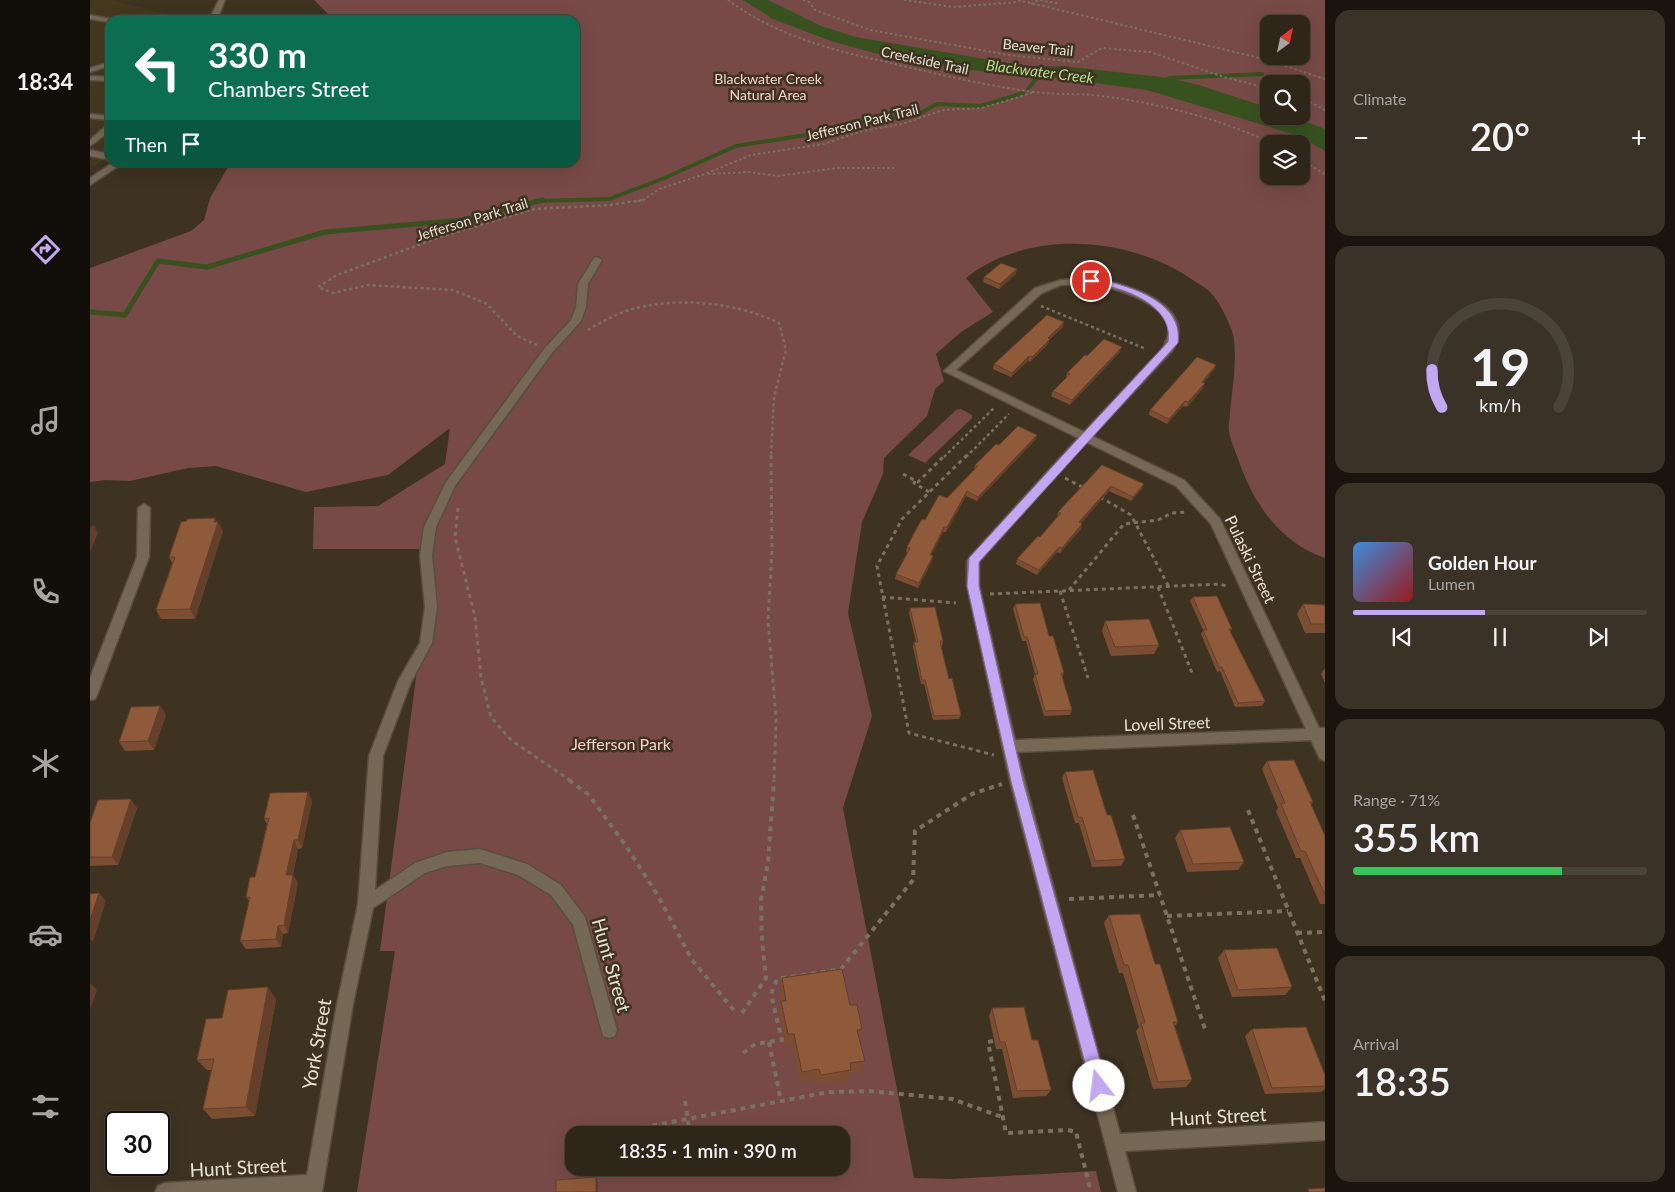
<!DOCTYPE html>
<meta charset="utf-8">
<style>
:root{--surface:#2e2619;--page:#3a3226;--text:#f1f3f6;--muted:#a7a5a2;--line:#494338;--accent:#c3a7f2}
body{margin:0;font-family:Lato,sans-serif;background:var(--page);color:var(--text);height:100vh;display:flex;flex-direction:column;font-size:19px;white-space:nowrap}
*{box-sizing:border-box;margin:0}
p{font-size:16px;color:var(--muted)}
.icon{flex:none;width:28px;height:28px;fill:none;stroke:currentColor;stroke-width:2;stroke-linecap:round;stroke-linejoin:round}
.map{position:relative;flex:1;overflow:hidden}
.side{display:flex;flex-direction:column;gap:10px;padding:10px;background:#19150e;width:350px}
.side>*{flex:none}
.hud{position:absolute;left:15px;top:15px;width:475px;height:152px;border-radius:15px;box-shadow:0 5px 20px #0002,0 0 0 1px var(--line);background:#0b6e4f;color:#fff;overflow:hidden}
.needle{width:32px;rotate:33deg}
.buttons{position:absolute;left:1170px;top:15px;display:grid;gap:10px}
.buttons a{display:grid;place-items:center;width:50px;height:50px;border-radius:10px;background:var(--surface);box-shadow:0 5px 20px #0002,0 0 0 1px var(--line);font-size:25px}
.speed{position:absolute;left:15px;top:1111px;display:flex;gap:10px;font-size:25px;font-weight:700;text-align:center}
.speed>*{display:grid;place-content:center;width:65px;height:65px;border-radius:50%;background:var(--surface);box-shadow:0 5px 20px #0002,0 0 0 1px var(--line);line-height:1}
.speed .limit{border:2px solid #111;border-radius:8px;background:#fff;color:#111}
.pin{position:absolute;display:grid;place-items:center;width:42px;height:42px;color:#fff;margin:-21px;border:2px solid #fff;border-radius:50%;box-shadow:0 1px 5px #0007}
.me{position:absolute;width:55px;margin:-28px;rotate:345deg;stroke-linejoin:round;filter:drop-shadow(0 0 4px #0008)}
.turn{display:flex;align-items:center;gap:18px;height:105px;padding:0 20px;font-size:22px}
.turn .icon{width:65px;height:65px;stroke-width:2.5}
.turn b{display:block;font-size:35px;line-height:42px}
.then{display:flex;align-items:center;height:48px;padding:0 20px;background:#0003;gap:10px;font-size:19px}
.big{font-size:38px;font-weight:600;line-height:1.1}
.side .card{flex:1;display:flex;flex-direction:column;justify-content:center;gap:8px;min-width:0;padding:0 18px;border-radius:15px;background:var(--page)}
.side .dial{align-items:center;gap:0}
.dial svg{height:130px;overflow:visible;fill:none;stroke:var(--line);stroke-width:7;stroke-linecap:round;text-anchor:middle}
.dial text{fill:var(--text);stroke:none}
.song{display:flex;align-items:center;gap:15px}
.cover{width:60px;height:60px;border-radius:8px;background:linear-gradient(135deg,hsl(210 70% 55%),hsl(0 70% 35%))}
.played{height:5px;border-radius:2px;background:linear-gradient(90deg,var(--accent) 45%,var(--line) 45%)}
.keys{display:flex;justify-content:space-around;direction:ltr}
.heat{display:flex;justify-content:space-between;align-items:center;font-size:28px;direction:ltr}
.charge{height:8px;border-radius:4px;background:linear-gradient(90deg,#34c759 71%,var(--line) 0)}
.trip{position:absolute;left:475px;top:1126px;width:285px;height:50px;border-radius:15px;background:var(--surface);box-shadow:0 5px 20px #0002,0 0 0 1px var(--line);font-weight:600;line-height:50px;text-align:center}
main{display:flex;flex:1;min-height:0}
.menu{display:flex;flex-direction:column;width:90px;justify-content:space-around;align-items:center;background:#120f0a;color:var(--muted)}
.menu .icon{width:35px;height:35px}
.menu .on{color:var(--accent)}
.menu b{font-size:22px;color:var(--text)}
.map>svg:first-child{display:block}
</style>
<main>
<nav class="menu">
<b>18:34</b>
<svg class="icon on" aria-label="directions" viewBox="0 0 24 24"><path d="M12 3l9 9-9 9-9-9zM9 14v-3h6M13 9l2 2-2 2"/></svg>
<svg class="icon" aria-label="music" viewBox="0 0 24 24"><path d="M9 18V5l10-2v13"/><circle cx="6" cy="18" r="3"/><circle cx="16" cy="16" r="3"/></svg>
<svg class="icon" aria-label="phone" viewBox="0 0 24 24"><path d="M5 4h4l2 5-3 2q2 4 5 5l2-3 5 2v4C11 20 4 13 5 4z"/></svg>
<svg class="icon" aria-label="climate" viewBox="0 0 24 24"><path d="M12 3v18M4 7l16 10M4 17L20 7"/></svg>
<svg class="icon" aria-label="car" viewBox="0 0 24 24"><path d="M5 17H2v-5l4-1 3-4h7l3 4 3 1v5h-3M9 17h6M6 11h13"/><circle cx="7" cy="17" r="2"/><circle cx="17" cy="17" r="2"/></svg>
<svg class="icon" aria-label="filters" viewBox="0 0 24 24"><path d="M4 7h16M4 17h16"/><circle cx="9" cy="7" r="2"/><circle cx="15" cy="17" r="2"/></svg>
</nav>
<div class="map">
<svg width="1235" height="1192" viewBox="0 0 1235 1192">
<rect width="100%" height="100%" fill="#3e3221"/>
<!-- built -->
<path fill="#46371f" d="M0 0H23L99 20H20V155L0 170Z"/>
<!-- green -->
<g fill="#774a47" fill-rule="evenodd">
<path d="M224 0H1235V558C1188 542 1162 501 1147 456 1144 448 1140 439 1139 431 1138 425 1140 418 1140 412 1142 390 1150 346 1140 326 1136 316 1129 302 1121 293 1116 287 1106 283 1100 278 1037 236 937 229 876 278L903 312 871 332 846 354 854 381 845 389 837 416 794 458 793 474 772 522 758 613 782 716 753 808 824 1178 861 1179 1006 1171 1011 1192H267L305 951H290L343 549H223L224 507 288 506 355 464 360 428 298 475 216 492 126 466 98 468 40 481 15 480 0 482V268L101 231 114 220 120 198 138 167 134 163 485 162V20H244ZM1179 24H1211V56H1179ZM1179 84H1211V116H1179ZM1179 144H1211V176H1179ZM484 1135H751V1168H484Z"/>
<path d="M871 409 882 415V418L835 463 818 455 866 410Z"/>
</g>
<!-- water -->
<path fill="#37521e" d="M653 0H678L731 26 766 37 936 66H972L1079 78 1109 85 1179 108V116H1201L1235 129V151L1209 136 1057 90 960 77 868 69 784 53 741 41 683 19Z"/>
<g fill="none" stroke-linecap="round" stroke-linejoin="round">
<!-- stream-far1 -->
<g stroke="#37521e" stroke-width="4">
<path d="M1074 84 1079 78 1172 74"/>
<path d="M938 89 952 71"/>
<path d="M448 201 519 199 572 179 646 146 735 132 764 121 827 115 847 104 891 106 933 93"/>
</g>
<!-- stream -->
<path stroke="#37521e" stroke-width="5" d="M0 312 35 315 68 261 117 267 235 232 373 220 453 200"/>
<defs>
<g id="minor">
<path d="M129 0H135L127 20H119Z"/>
<path d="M0 15 26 20H20V22L0 19Z"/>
<path d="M20 62V66L0 72V68Z"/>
<path d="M0 76 20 77V81L0 80Z"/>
<path d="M0 114 20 116V120L0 118Z"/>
<path d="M17 125H20V131L0 146V140Z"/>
<path d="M0 150 20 154V160L0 156Z"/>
<path d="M24 162H34L0 185V178Z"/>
<path d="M507 257 512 260 498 284 496 307 491 321 462 353 365 486 346 527 342 555 347 607 342 643 321 682 293 756 285 890 325 863 357 852 390 849 437 864 471 885 495 917 527 1030 525 1036 519 1038 513 1036 483 925 461 895 428 875 390 863 357 866 335 873 283 908 263 1004 232 1192H65L68 1186 74 1183 217 1175 247 1004 268 904 279 756 308 681 330 643 335 607 330 555 334 527 356 482 454 349 481 320 486 307 488 284 504 258Z"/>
<path d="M1002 278C1036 284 1110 304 1082 351L1002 436 1094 480 1130 519 1229 728H1235V761L1230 759 1221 740 927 752 1030 1134 1235 1122V1140L1035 1151 1046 1192H1028L920 781 877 585V561L879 558 988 438 854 371 945 288 971 280ZM996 284C1018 285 1067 300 1077 322 1081 331 1077 339 1073 348L994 432 866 370 952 293 971 285ZM996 442 1086 486 1121 524 1216 729 925 740 889 585V562Z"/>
<path d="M54 504 60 508 59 557 7 695 5 699 0 700V678L47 557 48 508Z"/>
</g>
</defs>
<!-- minor casing -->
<use href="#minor" stroke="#574e3f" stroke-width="3"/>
<!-- path-far3 -->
<g stroke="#7b7162" stroke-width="2" stroke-dasharray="2.5 2.5" stroke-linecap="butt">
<path d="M638 0C684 34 737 49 792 61 842 73 893 85 944 92 967 95 990 93 1012 96 1071 104 1129 118 1183 144"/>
<path d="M713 0 719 2 725 10 780 30 919 55 988 62 1012 48 1060 52 1137 78 1170 86 1179 85"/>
<path d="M814 0 864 7 929 2"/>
<path d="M928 0 1178 60 1235 79"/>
<path d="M941 4 948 0 966 3 969 0"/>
<path d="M1211 97 1235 110"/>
<path d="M1211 160 1235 174"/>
<path d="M618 174 658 172 688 176 746 168H804"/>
<path d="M548 201H552L569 189 615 174 661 155 734 144 772 131 812 124 853 110 892 108 945 92"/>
</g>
<!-- path-far2 -->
<g stroke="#7b7162" stroke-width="2.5" stroke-dasharray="3 3" stroke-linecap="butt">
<path d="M951 306 1056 349"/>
<path d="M498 330C511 322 525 315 539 310 586 296 645 302 689 323L696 350 684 397 681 457"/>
<path d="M447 345 427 336 397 304 363 290 278 285 243 293 228 287 247 275 350 237 444 209 520 205 553 200"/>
<path d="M854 457 905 407"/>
<path d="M876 457 919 414"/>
</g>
<!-- path-far1 -->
<g stroke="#7b7162" stroke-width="3" stroke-dasharray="4 4" stroke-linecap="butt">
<path d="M681 455 682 551 678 619 686 719 684 781"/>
<path d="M877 455 812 519 787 566 819 733 904 755"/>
<path d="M813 474 828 482 855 455"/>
<path d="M975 478 994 488"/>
<path d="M825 481 824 483 839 492"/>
<path d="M1010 497 1041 515 1079 587"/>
<path d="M368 508 365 537 385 617 391 678 401 717 421 740 481 781"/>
<path d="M1068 587 1102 673"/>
<path d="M979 590 1034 524 1068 520 1082 513 1097 512"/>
<path d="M970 591 998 678"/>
<path d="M900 594 1131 584 1138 587"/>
<path d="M792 597 866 603"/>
</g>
<!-- path -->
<g stroke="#7b7162" stroke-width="4" stroke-dasharray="5 5" stroke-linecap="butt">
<path d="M479 780 499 795 536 846 567 894 602 960 647 1014"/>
<path d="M1158 810 1235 1001"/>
<path d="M1043 815 1116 1032"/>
<path d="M979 899 1070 895"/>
<path d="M1077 916 1198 911"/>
<path d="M1207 933 1235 932"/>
<path d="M652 1013 676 978 672 942 671 900 678 862 684 780"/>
<path d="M903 1041 898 1042 916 1133 978 1130 986 1132 1001 1192"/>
<path d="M679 1042 691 1101"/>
<path d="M653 1053 665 1044 692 1040 681 994 687 979 751 969 823 880 825 831 882 794 912 784"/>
<path d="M595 1101 600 1135"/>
<path d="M513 1135 739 1092 779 1091 862 1099 912 1117"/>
<path d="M495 1168V1181"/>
</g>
<!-- minor -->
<use href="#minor" fill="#756855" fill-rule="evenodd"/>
</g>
<!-- wall -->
<g fill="#7b4d32">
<path d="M926 274 909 289 893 282 894 277Z"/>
<path d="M973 327 959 340 958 344 940 362 938 361 921 377 903 369 904 364Z"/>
<path d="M1030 352 980 405 961 396 963 391 976 378 977 373 997 356Z"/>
<path d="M1126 365 1124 370 1113 383V388L1097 407 1093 406 1077 424 1059 415 1060 410Z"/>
<path d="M947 435 945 440 887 501 876 496 856 532H853L841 555 843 556 842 561 828 588 805 579 806 574 818 552H816L817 547 835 520 884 470 885 465 909 445Z"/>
<path d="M1012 465 1052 489 1041 501 1019 491 991 523 992 524 991 529 970 553 967 552 947 575 926 564 927 559 950 537 967 517 968 512Z"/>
<path d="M133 531 105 619H71L66 610 82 563 79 557Z"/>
<path d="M1103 597 1142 629 1140 632 1175 701 1172 706 1145 707 1130 671 1127 672 1111 634 1113 630 1100 601Z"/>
<path d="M925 604 959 636 974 673 972 678 982 710 980 715 954 716 943 679 945 674 936 641H932L923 609Z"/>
<path d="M1213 604 1235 605V633H1215L1207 614Z"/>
<path d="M820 608 853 641 852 646H851L859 679 871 715 869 719 843 720 834 684H831L823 647 824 642H826L819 613Z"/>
<path d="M1015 621 1069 645 1064 654 1021 656 1012 631Z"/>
<path d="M1235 668V683L1231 674Z"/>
<path d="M70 706 76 715 64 750 35 751 29 742Z"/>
<path d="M1177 761 1223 802 1221 805 1235 836V904H1230L1210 858H1206L1186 811 1188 808 1172 769Z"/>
<path d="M975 772 1017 815 1035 859 1031 866 1002 867 989 823H985L972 778Z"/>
<path d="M222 801 212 848 208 849 203 875 208 883 198 933 193 934 191 947 156 949 150 941 159 901 156 897 165 877 177 824 174 819Z"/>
<path d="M47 808 28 865 0 866V823Z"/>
<path d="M1090 830 1154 862 1148 870 1097 872 1085 838Z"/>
<path d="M1019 915 1065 964 1088 1022 1085 1026 1102 1080 1096 1087 1063 1089 1046 1031 1049 1027 1033 973H1029L1014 923Z"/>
<path d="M1134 950 1202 987 1195 995 1142 997 1128 958Z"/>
<path d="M692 978 760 1005 772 1029 770 1040 775 1061 772 1071 760 1073 758 1080 728 1085 727 1079 710 1082 702 1044 696 1045 690 1012 691 1001H693L690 990Z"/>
<path d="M186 999 165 1116 122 1119 113 1109 121 1070H117L107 1060Z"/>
<path d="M902 1008 942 1040 961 1090 956 1096 923 1098 912 1049H906L899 1016Z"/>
<path d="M1162 1029 1235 1075V1089L1231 1092 1175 1094 1155 1036Z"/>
</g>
<!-- shaded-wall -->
<g fill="#643f29">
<path d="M927 269 926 274 909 289 910 284Z"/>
<path d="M974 322 973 327 959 340 958 344 940 362 942 357 958 338Z"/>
<path d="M1032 347 1030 352 980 405 982 400Z"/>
<path d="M939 356 938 361 921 377 922 373Z"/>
<path d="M1126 365 1124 370 1110 387 1112 382Z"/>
<path d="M1115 383 1113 388 1097 407 1098 402Z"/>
<path d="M1095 401 1093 406 1077 424 1079 419Z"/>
<path d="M947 435 945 440 887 501 888 497Z"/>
<path d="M1054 484 1052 489 1041 501 1043 497Z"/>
<path d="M1021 486 1019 491 988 527 989 522Z"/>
<path d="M877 491 876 496 856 532 857 527Z"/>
<path d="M125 518 128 524V522L133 531 105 619 100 609Z"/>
<path d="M3 524 8 533 0 552V529Z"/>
<path d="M992 524 991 529 970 553 972 548Z"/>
<path d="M854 527 853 532 839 560 840 555Z"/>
<path d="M969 547 967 552 947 575 949 570Z"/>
<path d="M843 556 842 561 828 588 829 583Z"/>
<path d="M70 706 76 715 64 750 58 741Z"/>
<path d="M218 792 222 801 212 848 208 840Z"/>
<path d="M41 799 47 808 28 865 22 857Z"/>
<path d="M204 840 208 849 201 884 196 875Z"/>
<path d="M203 875 208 883 198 933 194 925Z"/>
<path d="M9 893 16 901 3 942 0 939V920Z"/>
<path d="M188 926 193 934 191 947 186 939Z"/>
<path d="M0 983 7 990 0 1010Z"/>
<path d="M178 987 186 999 165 1116 156 1107Z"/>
<path d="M506 1177 508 1183V1192H506Z"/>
</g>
<!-- building -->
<g fill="#8f5a3a" stroke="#643f29">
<path d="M911 263 927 269 910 284 894 277Z"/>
<path d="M957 315 974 322 958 338 960 339 942 357 939 356 922 373 904 364Z"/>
<path d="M1014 339 1032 347 982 400 963 391 980 374 977 373 995 355 997 356Z"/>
<path d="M1107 357 1126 365 1112 382 1115 383 1098 402 1095 401 1079 419 1060 410Z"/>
<path d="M928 426 947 435 888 497 877 491 857 527H854L840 555 843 556 829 583 806 574 820 548 817 547 824 533 832 519 835 520 849 495 857 498 888 466 885 465 906 444 909 445Z"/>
<path d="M1012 465 1054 484 1043 497 1021 486 989 522 992 524 972 548 969 547 949 570 927 559 948 536 950 537 971 513 968 512Z"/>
<path d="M125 518 124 522H128L100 609 66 610 85 557H79L91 522 97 521V519Z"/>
<path d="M1127 596 1142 629H1139L1175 701 1148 703 1132 667H1129L1113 630H1117L1103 597Z"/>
<path d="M950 603 959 636H963L974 673H971L982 710 955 711 945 674H948L937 637H934L925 604Z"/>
<path d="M1213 604 1235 605V624H1221Z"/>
<path d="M845 607 853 641H850L854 659 859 679 862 678 871 715 844 716 835 680H832L824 642H828L820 608Z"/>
<path d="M1059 619 1069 645 1025 647 1015 621Z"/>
<path d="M70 706 58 741 29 742 41 707Z"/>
<path d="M1204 760 1223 802H1220L1235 836V895L1215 851H1211L1191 804 1195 803 1177 761Z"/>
<path d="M1003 770 1017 815H1021L1035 859 1005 861 992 817H988L975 772Z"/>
<path d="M218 792 208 840H204L196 875H203L194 925 188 926 186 939 150 941 160 897H156L160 877H165L179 818 174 819 180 793Z"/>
<path d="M41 799 22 857H0V823L8 800Z"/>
<path d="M1140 827 1154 862 1103 864 1090 830Z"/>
<path d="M9 893 0 920V894Z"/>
<path d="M1050 914 1065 964H1070L1088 1022H1083L1102 1080 1068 1082 1051 1023H1055L1038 965H1034L1019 915Z"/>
<path d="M1187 948 1202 987 1148 990 1134 950Z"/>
<path d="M752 969 760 1005H767L772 1029 767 1030 775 1061 760 1063 761 1070 731 1075 729 1069 712 1072 704 1034H698L691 1001H696L692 978Z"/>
<path d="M178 987 156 1107 113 1109 124 1059 107 1060 116 1019 132 1018 138 990Z"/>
<path d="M934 1007 942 1040H948L961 1090 927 1091 915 1042H910L902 1008Z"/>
<path d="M1216 1027 1235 1075V1086L1182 1088 1162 1029Z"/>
<path d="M506 1177V1192H466V1180Z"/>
<path d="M1235 1188V1192H1219L1218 1189Z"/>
</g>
<!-- route -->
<path fill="#c3a7f2" stroke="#7f6d9d" d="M1001 278C1034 284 1094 299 1088 343L889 562V586L933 781 1017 1086 1014 1091 1009 1094 1003 1091 1001 1086 921 781 877 586 879 558 984 443 1078 342C1083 312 1050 295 1025 288 1017 285 1007 285 998 283V279Z"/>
<g text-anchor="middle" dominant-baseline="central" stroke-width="5" stroke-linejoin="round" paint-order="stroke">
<!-- far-street labels -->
<g font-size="14" fill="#e9e1d7" stroke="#3e3221">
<text transform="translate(948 47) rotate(6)">Beaver Trail</text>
<text transform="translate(835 60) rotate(12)">Creekside Trail</text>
<text transform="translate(772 122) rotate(-14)">Jefferson Park Trail</text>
<text transform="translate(382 219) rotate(-17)">Jefferson Park Trail</text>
</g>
<!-- far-park labels -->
<g font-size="14" fill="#f8d0cd" stroke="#3e3221">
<text x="678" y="78">Blackwater Creek<tspan x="678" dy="16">Natural Area</tspan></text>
</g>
<!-- far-water labels -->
<g font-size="15" font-style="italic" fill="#b2de8f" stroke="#3e3221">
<text transform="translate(950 71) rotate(7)">Blackwater Creek</text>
</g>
<!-- street labels -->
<g font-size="16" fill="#e9e1d7" stroke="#3e3221">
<text transform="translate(1161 559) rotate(64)">Pulaski Street</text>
<text transform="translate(1077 723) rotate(-2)">Lovell Street</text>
</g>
<!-- park labels -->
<g font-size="16" fill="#f8d0cd" stroke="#3e3221">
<text x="531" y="743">Jefferson Park</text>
</g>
<!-- near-street labels -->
<g font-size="19" fill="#e9e1d7" stroke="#3e3221">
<text transform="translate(522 965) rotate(74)">Hunt Street</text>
<text transform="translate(226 1044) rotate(-80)">York Street</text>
<text transform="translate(1128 1116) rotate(-3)">Hunt Street</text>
<text transform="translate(148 1167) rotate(-3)">Hunt Street</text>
</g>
</g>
</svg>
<div class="buttons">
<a><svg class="needle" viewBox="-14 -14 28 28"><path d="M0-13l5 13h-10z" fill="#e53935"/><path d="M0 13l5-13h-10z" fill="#a7a5a2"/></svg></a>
<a><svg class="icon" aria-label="search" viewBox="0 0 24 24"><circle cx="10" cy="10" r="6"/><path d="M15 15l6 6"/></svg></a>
<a><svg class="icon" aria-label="layers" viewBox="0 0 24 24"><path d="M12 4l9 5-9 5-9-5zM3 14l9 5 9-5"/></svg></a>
</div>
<div class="speed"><div class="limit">30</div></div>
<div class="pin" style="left:1001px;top:281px;background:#d93025"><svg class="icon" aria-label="arrive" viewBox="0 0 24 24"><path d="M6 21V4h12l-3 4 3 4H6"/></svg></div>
<svg class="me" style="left:1009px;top:1086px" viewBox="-20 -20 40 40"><circle r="19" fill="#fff"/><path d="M0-13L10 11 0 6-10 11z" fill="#c3a7f2"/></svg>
<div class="trip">18:35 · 1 min · 390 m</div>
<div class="hud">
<div class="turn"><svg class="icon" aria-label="left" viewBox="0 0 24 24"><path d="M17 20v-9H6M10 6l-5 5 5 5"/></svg><div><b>330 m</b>Chambers Street</div></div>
<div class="then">Then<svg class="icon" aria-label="arrive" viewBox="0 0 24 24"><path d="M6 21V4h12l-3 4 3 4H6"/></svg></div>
</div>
</div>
<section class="side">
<div class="card"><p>Climate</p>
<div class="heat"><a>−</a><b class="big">20°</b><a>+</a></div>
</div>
<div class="card dial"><svg viewBox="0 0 100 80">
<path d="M14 69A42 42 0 1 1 86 69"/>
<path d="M14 69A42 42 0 0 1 8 46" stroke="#c3a7f2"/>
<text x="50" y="56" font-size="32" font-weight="700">19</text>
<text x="50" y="72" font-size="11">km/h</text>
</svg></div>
<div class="card">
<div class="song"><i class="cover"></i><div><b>Golden Hour</b><p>Lumen</p></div></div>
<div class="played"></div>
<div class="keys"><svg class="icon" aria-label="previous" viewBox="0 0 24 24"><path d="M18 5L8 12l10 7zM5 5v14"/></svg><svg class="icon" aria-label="pause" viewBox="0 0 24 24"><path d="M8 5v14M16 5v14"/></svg><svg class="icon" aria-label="next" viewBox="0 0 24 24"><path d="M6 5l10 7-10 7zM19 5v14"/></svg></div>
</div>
<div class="card"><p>Range · 71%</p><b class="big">355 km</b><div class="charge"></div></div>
<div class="card"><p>Arrival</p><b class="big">18:35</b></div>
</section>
</main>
